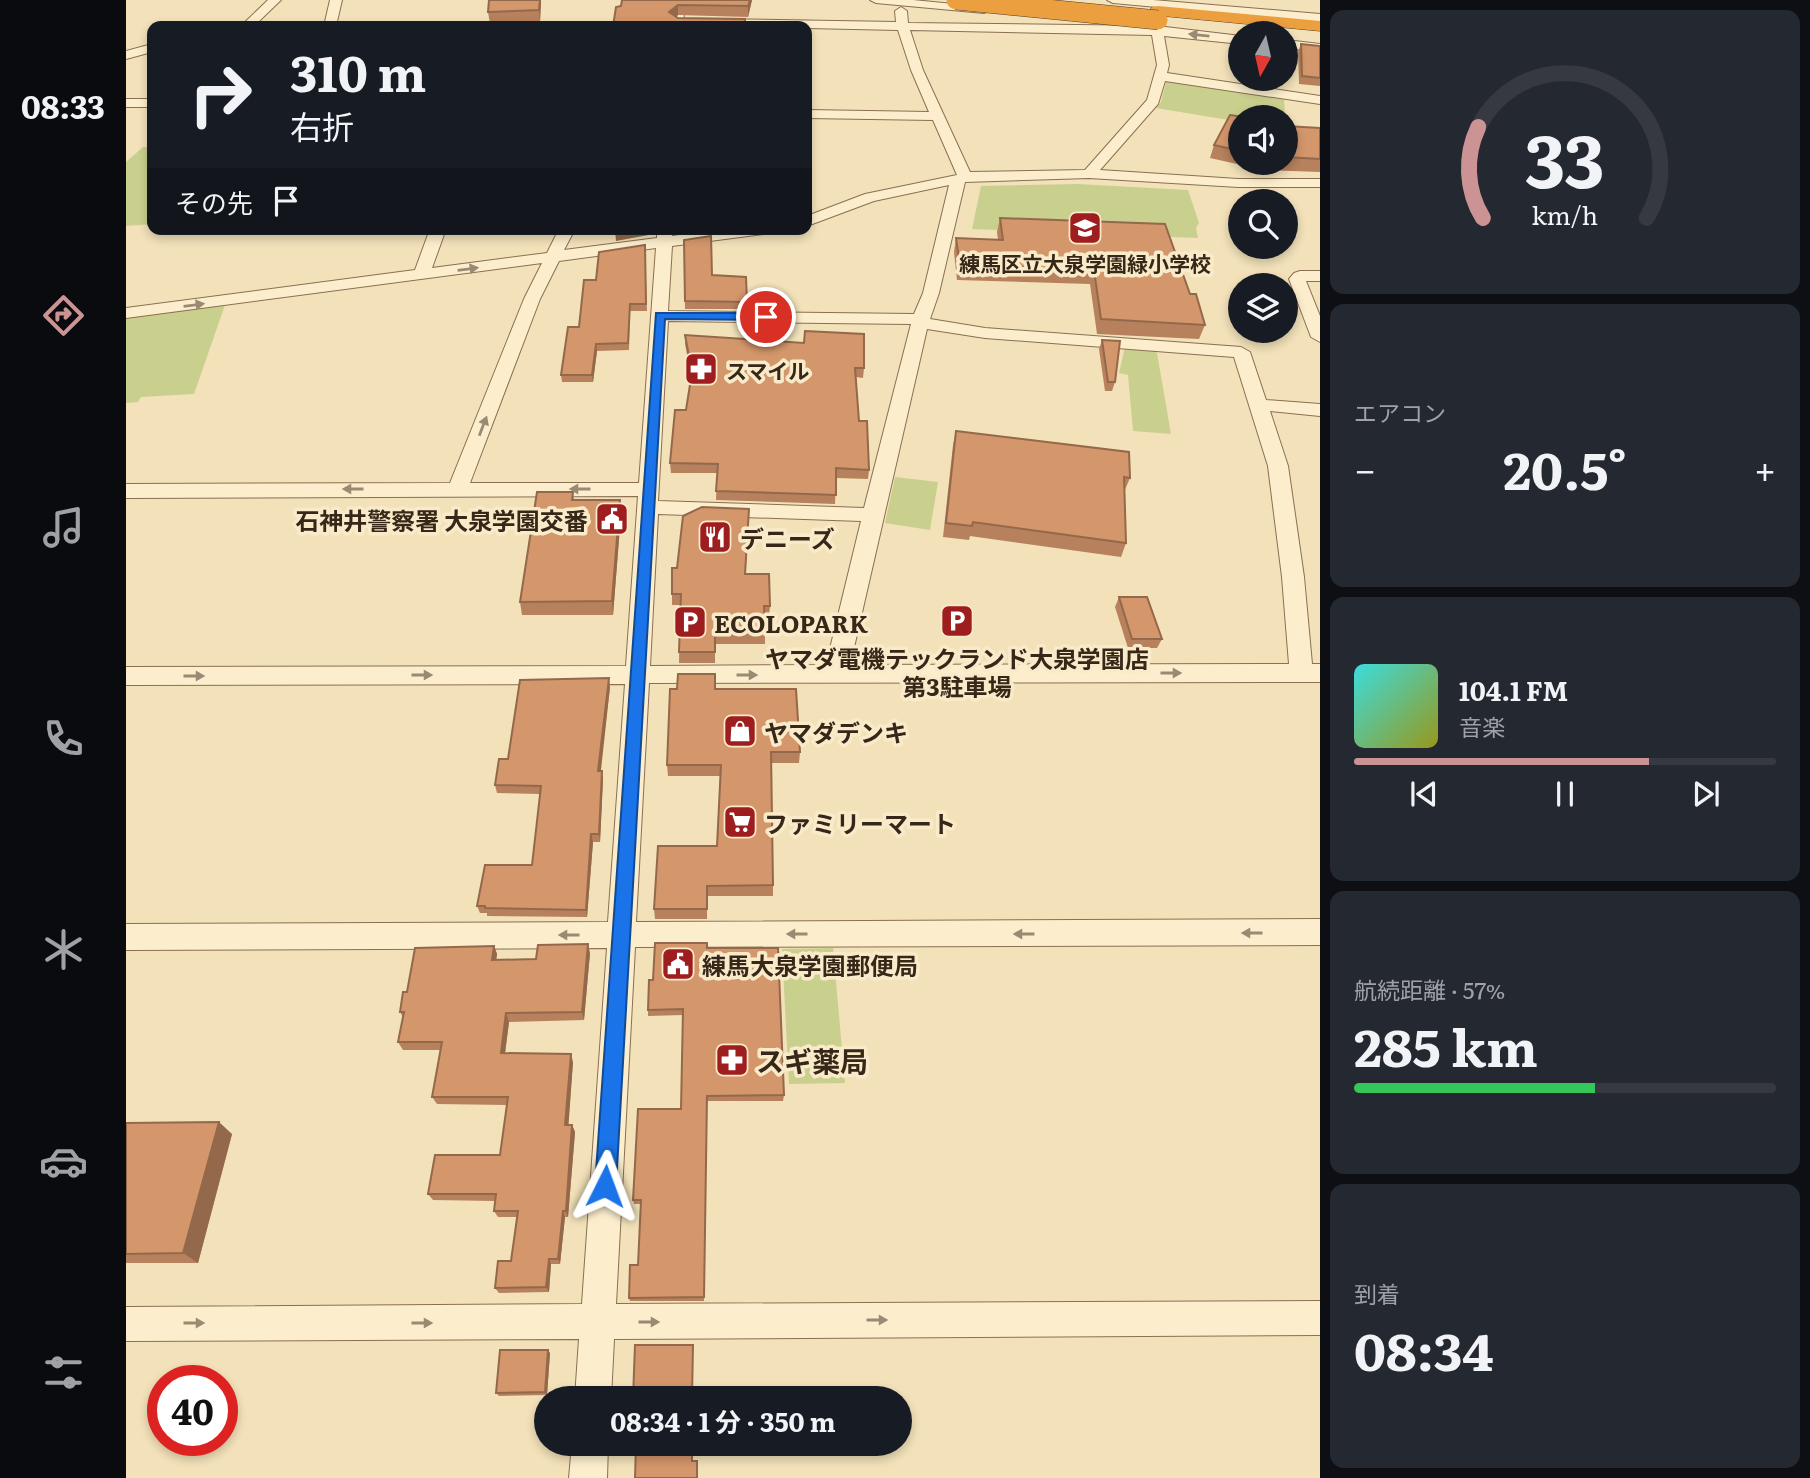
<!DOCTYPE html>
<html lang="ja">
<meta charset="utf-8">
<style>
:root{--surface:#171b24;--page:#242831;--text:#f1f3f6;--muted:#9ea1a6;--line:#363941;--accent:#cc9395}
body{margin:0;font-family:Literata,"Noto Sans JP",serif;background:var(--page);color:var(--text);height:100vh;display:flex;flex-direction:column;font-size:26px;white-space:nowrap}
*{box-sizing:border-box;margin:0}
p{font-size:23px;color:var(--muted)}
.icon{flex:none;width:38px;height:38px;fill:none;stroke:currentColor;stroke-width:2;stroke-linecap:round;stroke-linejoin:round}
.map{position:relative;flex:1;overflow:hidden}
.details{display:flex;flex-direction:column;gap:10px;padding:10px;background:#0d0f14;width:490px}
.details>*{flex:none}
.top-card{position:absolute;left:21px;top:21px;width:665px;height:214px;border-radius:14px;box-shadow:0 4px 10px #0003;background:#171b24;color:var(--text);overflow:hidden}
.needle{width:46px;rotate:188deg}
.fabs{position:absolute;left:1102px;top:21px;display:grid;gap:14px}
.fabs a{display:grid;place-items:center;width:70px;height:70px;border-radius:50%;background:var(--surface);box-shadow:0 4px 10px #0003;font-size:35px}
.speed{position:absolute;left:21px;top:1365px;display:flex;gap:14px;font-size:35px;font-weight:700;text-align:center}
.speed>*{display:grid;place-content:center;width:91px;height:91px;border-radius:50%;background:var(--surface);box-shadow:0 4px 10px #0003;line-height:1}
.speed .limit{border:10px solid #d22;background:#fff;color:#111}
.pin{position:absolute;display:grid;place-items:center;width:60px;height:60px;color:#fff;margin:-30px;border:4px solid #fff;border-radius:50%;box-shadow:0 2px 7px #0007}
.me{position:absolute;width:77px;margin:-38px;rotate:3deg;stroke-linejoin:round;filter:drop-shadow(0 0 5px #0008)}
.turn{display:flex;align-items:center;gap:24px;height:147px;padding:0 28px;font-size:32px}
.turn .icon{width:91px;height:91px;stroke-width:2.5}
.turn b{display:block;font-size:49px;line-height:60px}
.then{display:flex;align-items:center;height:66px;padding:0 28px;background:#0003;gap:14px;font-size:26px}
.big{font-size:52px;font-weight:700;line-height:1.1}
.details .card{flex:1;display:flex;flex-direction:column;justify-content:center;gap:10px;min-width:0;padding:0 24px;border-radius:14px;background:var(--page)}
.details .dial{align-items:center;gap:0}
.dial svg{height:182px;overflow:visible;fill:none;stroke:var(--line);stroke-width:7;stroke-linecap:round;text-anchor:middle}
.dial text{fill:var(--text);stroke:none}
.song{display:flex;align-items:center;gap:21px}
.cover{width:84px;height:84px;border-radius:10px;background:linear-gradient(135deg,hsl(180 70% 55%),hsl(60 70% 35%))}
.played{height:7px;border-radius:4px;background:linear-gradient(90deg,var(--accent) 70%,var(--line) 70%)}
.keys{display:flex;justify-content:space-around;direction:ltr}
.heat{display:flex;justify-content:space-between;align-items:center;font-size:38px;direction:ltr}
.charge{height:10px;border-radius:5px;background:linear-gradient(90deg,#34c759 57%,var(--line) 0)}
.trip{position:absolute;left:408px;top:1386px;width:378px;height:70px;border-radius:35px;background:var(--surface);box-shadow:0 4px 10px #0003;font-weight:700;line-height:70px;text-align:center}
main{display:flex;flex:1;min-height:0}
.tabs{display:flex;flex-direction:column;width:126px;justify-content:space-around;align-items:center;background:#090b0e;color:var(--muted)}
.tabs .icon{width:49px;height:49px}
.tabs .selected{color:var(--accent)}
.tabs b{font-size:32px;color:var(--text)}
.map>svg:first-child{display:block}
</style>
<main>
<nav class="tabs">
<b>08:33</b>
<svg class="icon selected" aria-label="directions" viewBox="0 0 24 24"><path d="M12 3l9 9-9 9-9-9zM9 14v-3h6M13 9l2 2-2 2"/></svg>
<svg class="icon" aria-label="music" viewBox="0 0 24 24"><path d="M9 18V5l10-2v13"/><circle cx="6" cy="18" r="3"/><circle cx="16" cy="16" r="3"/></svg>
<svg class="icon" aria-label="phone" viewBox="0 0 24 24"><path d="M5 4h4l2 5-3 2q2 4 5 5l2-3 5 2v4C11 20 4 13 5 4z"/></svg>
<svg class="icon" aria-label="climate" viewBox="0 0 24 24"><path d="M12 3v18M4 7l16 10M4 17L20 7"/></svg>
<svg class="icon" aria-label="car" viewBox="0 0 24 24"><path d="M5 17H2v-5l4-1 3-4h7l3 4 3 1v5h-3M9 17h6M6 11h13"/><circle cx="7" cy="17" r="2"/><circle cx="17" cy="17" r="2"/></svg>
<svg class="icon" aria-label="filters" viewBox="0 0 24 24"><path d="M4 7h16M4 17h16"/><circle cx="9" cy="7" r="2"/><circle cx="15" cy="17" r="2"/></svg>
</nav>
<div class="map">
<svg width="1194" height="1478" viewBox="0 0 1194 1478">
<rect width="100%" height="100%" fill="#f2e1b9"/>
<!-- green -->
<g fill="#c9d08d">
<path d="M1048 81 1158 97 1159 117H1115V122L1030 108 1035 102 1040 82Z"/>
<path d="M17 147H26V224L0 226V162Z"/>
<path d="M951 184 1062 190 1073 223 1070 228 1072 238 846 229 855 186Z"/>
<path d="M99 305 68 394 15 397 12 402 0 403V318Z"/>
<path d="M999 347 1024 349 1031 353 1045 434 1007 431 1002 375 993 373Z"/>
<path d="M769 477 812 482 804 530 759 523Z"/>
<path d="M707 948 719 1083 663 1084 656 949Z"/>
</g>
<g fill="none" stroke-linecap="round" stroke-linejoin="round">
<defs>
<g id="minor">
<path d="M142 0H155L128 26H115Z"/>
<path d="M204 0H216L210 26H198Z"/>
<path d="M547 0H559L557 26H545Z"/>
<path d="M744 0H787L858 7 864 10 858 13 750 3Z"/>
<path d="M981 0H1027L1194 14V22L987 3Z"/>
<path d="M775 7 781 11 782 23 1031 26 1115 36V44L1038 36 1043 65 1041 73 1194 96V104L1039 81 1032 104 974 170 1112 179H1194V187H1112L963 178 839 182 813 293 804 319 859 328 1115 347 1124 352 1140 400 1194 404V416L1144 411 1162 466 1178 577 1186 664H1194V682L523 683 510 922 1194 919V945L509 947 490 1304 1194 1301V1335L488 1339 485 1398H449L453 1339 0 1341V1307L456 1304 481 948 0 950V924L482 922 499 684 0 685V667L500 666 512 496 0 498V484L324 483 398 299 416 263 0 318V308L289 270 304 229H320L306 268 421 253 433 229H449L438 250 531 238V229H547L546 236 600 229H645L637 234 546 246 542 311 788 314 797 293 823 185 748 201 681 226V216L739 194 831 175 807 120 681 118V110L803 112 785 70 772 30 586 26 581 23 587 19 770 22 769 11ZM784 30 1026 35 1031 65 1021 100 959 170 844 172 797 70ZM530 248 513 483H344L414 299 433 261ZM542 321 785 324 738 508 532 501ZM801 329 859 338 1108 357 1142 466 1156 577 1163 664 724 665ZM532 514 735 521 700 665 524 666Z"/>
<path d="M1160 40 1194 44V52L1160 48Z"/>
<path d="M26 44V52L0 59V51Z"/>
<rect x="0" y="99" width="26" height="8"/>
<path d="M1174 271H1194V281H1180L1194 316V342L1185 337 1163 279 1168 273Z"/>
<path d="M446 1444H482L481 1478H443Z"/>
</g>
<path id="highway" d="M1032 6 1194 21V31L1026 15 1023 11 1026 7Z"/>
</defs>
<!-- minor casing -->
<use href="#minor" stroke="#8a6f52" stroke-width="2"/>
<!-- highway casing -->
<use href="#highway" stroke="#563d28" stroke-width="1"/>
<!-- minor -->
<use href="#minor" fill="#fceecd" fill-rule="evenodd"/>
<!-- highway -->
<use href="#highway" fill="#ec9f3f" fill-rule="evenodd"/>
<defs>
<path id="highway-bridge" d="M830 0 1032 20"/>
</defs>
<!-- highway-bridge casing -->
<use href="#highway-bridge" stroke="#563d28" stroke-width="20" stroke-linecap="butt"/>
<!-- highway-bridge -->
<use href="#highway-bridge" stroke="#ec9f3f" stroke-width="19"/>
</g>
<!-- wall -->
<g fill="#b6815c">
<path d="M415 0 414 22 364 24 362 12Z"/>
<path d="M496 0H626L622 17 552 15 550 17 552 18 487 26 495 6Z"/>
<path d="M1175 44 1194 46V86L1173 84 1172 52Z"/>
<path d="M1115 117V163H1160V126L1194 128V172L1138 170 1084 158 1088 145Z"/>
<path d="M874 218 1064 294 1079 325 1073 339 971 334 964 284 831 280 828 252 830 238 872 240 871 232Z"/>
<path d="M548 229H590L549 233Z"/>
<path d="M558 240 586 275 620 277 621 309H559Z"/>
<path d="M519 245 521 311H504L503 350 471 351 467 382H436L435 375 470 280Z"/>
<path d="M559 335 738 368 737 378 730 377 733 421 743 470 742 479 710 478 709 504 590 500 591 473H545L544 463 560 410 565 376 559 344Z"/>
<path d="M976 340 989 382 986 391H979L973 349Z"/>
<path d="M830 431 1004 478 998 492 1000 543 995 557 844 536 843 540 817 537 827 445Z"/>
<path d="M447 492 448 500H494L495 514 487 615H396L394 602Z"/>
<path d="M619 574 644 606 643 617H639V644H589V663H553L554 605H546V594Z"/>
<path d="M993 597 1036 639 1031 648H1002L989 607Z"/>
<path d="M484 687 474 771 477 779 474 842H467L461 917 361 916V913H354L351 906 406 865 414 794 371 793 369 785 382 759Z"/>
<path d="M589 689 674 752 673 763H645L647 885V896H581V919H529L528 909 591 846 594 776H542L541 765Z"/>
<path d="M368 946 371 954 370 960 410 959 464 953 458 1020 383 1022 379 1053 447 1062 442 1125H446L449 1132 442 1217H439L434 1264H425L423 1292 373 1293 369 1288 385 1261 391 1217H372L368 1211 369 1201 307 1200 302 1194 374 1155 381 1105 311 1104 306 1097 314 1050H277L272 1042 277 1017 274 1012 281 992Z"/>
<path d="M581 948 658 1095 657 1101H581L578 1301H504L503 1298 512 1265 515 1204H508L507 1200 555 1109 557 1015 522 1016V1010L527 980Z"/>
<path d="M0 1123 106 1134 72 1263H0Z"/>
<path d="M424 1353 421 1395 373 1396 370 1393Z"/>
</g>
<!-- shaded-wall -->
<g fill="#94694b">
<path d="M414 0H415L414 22 413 10Z"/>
<path d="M624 0H626L622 17V6Z"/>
<path d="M552 5V15L544 23 543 12Z"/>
<path d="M489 229H530L528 234 490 241Z"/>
<path d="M470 344 471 351 467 382 466 375Z"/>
<path d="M494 500 495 514 487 615 486 601Z"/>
<path d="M483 678 484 687 474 779 472 771Z"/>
<path d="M476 771 477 779 474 842 473 834Z"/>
<path d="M465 834 467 842 461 917 460 910Z"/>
<path d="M462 944 464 953 458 1020 456 1012Z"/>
<path d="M368 946 371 954 369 969 366 960Z"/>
<path d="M380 1013 383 1022 378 1061 375 1053Z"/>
<path d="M445 1054 447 1062 442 1132 439 1125Z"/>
<path d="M93 1122 106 1134 72 1263 57 1253Z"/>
<path d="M446 1125 449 1132 442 1217 440 1211Z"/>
<path d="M437 1211 439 1217 434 1264 432 1259Z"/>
<path d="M423 1259 425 1264 423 1292 420 1287Z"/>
<path d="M422 1350 424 1353 421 1395 419 1392Z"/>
</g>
<!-- building -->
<g fill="#d4966b" stroke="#94694b" stroke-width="2">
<path d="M363 0H414L413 10 362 12Z"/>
<path d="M496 0H624L622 6 552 5 543 12 552 18 619 19V26H487L490 7 495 6Z"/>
<path d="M1175 44 1194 46V78L1176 76Z"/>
<path d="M1104 115 1117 117H1115V151L1088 145Z"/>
<path d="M1160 126 1194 128V159L1160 157Z"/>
<path d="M874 218 1039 224 1064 294H1070L1079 325 975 319 968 270 834 265 830 238 877 240Z"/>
<path d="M585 236 586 275 620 277 621 302 559 301 558 240Z"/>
<path d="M519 245 520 304H504L502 343 470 344 466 375H435L442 327H453L458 280H470L473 252Z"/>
<path d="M679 331 738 334V368H729L733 421H741L743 470 710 468V495L590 491 592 464 544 463 549 410H560L566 372 559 335 678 343Z"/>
<path d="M976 340 994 341 989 382H982Z"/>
<path d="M830 431 1003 452 1004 478 998 477 1000 543 847 522 846 526 820 523Z"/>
<path d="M411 492H447L446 500H494L486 601 394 602Z"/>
<path d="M576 507 623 509 619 574H643L644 606H638L639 633 589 634V652H553L555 594H546V568H551L557 516Z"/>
<path d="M993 597H1021L1036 639H1006Z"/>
<path d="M552 674H589V689H670L674 752H645L647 885 581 886V909H528L532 846H591L595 765H541L544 689H551Z"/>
<path d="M483 678 472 771H476L473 834H465L460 910 359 908V906H351L359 865H406L415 786 369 785 373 759H382L394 680Z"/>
<path d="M529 943H581V948H652L658 1095 581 1096 578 1297 503 1298 504 1265H512L515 1200H507L512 1109H555L557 1009 522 1010 523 980H527Z"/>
<path d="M462 944 456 1012 380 1013 375 1053 445 1054 439 1125H446L440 1211H437L432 1259H423L420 1287 369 1288 372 1261H385L392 1211H368L370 1194H302L309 1155H374L382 1097H306L316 1042H272L278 1012H274L277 992H281L289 948 368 946 366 960 410 959 412 945Z"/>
<path d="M93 1122 57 1253 0 1254V1123Z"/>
<path d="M509 1345H567L566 1398H507Z"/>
<path d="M374 1350H422L419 1392 370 1393Z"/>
<path d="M510 1444H566V1461H571V1478H509Z"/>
</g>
<!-- one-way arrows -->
<defs><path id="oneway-solid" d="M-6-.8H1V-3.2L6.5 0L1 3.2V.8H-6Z" transform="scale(1.75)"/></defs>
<g fill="#9a8a73">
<use href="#oneway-solid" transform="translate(1073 35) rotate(-174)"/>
<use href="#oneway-solid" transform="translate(342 269) rotate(-7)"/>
<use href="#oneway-solid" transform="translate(68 305) rotate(-7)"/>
<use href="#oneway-solid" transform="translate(357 426) rotate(-69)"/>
<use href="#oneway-solid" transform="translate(227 489) rotate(180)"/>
<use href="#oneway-solid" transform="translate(454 489) rotate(180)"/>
<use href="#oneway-solid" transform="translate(1045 673)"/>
<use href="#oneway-solid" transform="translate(296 675)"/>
<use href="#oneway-solid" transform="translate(621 675)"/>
<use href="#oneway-solid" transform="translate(68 676)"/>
<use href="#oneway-solid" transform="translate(1126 933) rotate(180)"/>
<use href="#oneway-solid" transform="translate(671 934) rotate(180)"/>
<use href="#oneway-solid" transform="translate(898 934) rotate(180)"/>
<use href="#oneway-solid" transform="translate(443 935) rotate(180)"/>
<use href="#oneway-solid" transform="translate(751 1320)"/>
<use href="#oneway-solid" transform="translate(523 1322)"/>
<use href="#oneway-solid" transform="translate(68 1323)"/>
<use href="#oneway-solid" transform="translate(296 1323)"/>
</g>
<!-- route -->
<path fill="#1a73e8" stroke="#114b97" stroke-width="2" d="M530 313H640L646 317 640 320 539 319 490 1186 487 1193 479 1196 472 1193 469 1186Z"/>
<!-- icons -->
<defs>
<symbol id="school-square" viewBox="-11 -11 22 22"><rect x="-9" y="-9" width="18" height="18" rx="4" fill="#9e1d1e" stroke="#f9ebc9"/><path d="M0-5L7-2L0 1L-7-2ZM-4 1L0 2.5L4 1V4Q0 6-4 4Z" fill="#fff"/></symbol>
<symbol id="pharmacy-square" viewBox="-11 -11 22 22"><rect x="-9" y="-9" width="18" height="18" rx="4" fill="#9e1d1e" stroke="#f9ebc9"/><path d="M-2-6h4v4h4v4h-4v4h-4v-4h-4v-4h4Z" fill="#fff"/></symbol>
<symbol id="civic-square" viewBox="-11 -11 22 22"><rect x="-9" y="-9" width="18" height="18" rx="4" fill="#9e1d1e" stroke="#f9ebc9"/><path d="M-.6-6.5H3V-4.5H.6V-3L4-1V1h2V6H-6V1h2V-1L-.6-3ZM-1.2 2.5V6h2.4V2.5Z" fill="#fff"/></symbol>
<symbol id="restaurant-square" viewBox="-11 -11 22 22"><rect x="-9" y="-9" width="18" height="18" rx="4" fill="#9e1d1e" stroke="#f9ebc9"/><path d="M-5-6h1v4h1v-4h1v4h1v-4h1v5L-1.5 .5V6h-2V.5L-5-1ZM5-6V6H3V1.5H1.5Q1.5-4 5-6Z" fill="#fff"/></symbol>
<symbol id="parking-square" viewBox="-11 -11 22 22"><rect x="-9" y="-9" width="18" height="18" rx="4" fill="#9e1d1e" stroke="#f9ebc9"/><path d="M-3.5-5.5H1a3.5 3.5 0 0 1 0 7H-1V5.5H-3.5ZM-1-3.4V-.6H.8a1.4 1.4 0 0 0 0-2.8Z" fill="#fff"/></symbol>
<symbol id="shop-square" viewBox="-11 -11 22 22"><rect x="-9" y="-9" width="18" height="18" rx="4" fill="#9e1d1e" stroke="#f9ebc9"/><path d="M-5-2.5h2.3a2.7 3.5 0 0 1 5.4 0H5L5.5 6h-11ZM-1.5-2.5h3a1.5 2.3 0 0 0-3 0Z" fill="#fff"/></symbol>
<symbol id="supermarket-square" viewBox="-11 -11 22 22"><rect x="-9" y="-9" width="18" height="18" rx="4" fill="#9e1d1e" stroke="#f9ebc9"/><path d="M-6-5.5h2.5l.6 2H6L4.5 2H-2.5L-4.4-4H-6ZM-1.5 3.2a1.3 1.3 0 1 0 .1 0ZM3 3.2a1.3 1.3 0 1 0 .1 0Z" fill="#fff"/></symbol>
</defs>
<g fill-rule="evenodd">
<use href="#school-square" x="940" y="209" width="38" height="38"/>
<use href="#pharmacy-square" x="556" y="350" width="38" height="38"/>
<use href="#civic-square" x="467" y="500" width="38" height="38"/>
<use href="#restaurant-square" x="570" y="518" width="38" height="38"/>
<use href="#parking-square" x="812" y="602" width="38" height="38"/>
<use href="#parking-square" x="545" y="603" width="38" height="38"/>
<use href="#shop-square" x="595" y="712" width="38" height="38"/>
<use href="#supermarket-square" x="595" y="803" width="38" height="38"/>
<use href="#civic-square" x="533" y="945" width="38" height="38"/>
<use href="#pharmacy-square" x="587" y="1041" width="38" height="38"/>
</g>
<g text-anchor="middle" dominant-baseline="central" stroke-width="7" stroke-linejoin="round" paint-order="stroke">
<!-- far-poi labels -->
<g font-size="21" font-weight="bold" fill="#372719" stroke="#f9ebc9">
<text x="959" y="262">練馬区立大泉学園緑小学校</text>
<text x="600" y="369" text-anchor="start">スマイル</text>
</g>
<!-- poi labels -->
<g font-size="24" font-weight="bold" fill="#372719" stroke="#f9ebc9" text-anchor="start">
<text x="462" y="519" text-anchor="end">石神井警察署 大泉学園交番</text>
<text x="614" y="537">デニーズ</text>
<text x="588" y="622">ECOLOPARK</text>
<text x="831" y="657" text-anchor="middle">ヤマダ電機テックランド大泉学園店<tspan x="831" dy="28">第3駐車場</tspan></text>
<text x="638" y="731">ヤマダデンキ</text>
<text x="638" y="822">ファミリーマート</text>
<text x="576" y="964">練馬大泉学園郵便局</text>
</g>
<!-- near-poi labels -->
<g font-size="28" font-weight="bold" fill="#372719" stroke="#f9ebc9" text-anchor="start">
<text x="630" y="1060">スギ薬局</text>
</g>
</g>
</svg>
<div class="fabs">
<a><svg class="needle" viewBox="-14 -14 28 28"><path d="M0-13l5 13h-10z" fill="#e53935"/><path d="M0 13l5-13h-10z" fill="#9ea1a6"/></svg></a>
<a><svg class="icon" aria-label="sound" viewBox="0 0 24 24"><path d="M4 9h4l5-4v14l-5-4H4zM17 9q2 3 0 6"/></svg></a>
<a><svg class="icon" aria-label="search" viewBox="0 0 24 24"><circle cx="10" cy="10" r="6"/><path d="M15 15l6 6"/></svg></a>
<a><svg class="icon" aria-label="layers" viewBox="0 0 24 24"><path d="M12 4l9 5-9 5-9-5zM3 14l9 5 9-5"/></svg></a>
</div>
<div class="speed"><div class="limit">40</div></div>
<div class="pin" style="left:640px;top:317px;background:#d93025"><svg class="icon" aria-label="arrive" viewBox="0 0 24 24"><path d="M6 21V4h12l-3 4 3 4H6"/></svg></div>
<svg class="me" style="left:479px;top:1186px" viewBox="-20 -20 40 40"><path d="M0-17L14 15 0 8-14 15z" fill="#1a73e8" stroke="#fff" stroke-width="4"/></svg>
<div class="trip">08:34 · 1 分 · 350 m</div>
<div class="top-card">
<div class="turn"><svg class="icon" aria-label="right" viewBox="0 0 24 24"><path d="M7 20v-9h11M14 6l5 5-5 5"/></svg><div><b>310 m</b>右折</div></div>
<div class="then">その先<svg class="icon" aria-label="arrive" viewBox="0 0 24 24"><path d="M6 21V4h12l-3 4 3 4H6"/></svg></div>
</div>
</div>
<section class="details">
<div class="card dial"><svg viewBox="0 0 100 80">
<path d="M14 69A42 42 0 1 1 86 69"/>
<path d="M14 69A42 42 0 0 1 12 29" stroke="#cc9395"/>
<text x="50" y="56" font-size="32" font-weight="700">33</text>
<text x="50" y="72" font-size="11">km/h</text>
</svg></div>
<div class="card"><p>エアコン</p>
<div class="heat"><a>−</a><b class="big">20.5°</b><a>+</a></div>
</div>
<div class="card">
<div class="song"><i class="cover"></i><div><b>104.1 FM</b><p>音楽</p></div></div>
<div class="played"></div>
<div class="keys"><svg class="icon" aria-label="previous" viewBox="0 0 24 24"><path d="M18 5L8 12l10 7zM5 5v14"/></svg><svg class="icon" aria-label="pause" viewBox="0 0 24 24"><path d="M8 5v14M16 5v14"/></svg><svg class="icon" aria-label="next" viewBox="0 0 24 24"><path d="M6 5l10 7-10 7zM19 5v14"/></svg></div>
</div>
<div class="card"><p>航続距離 · 57%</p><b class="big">285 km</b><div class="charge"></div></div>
<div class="card"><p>到着</p><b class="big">08:34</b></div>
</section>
</main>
